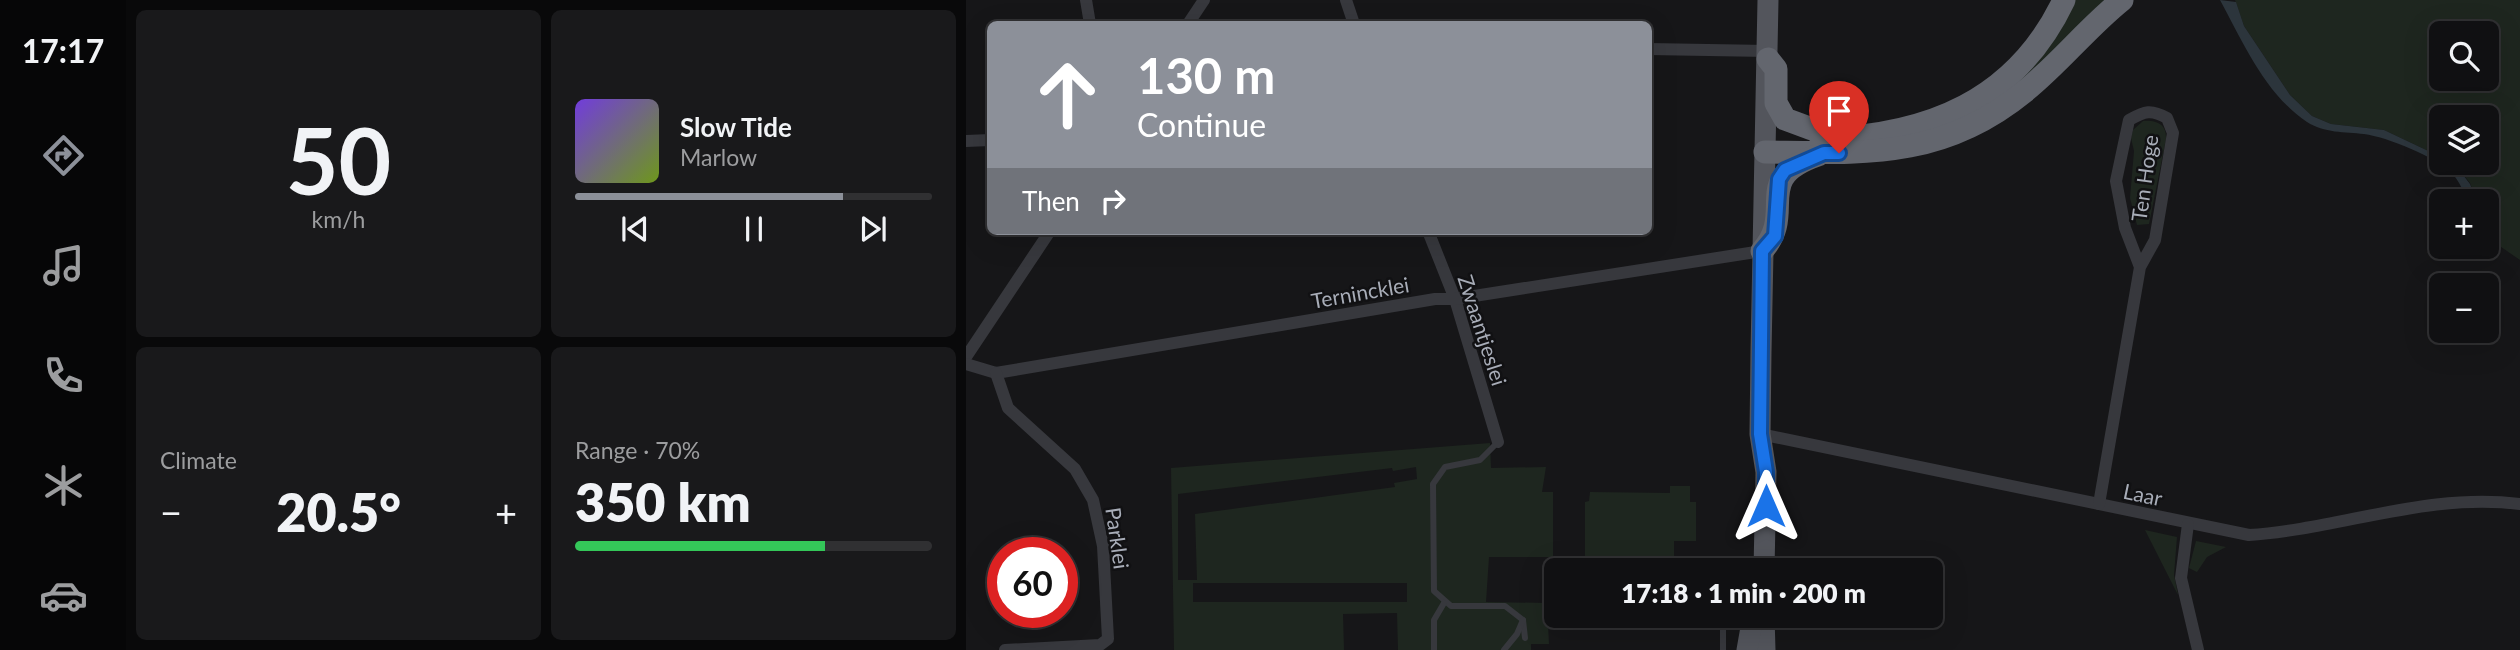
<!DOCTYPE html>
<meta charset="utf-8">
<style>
:root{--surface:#101012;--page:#19191b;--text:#f1f3f6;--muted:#9c9d9f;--line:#303032;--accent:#8c9099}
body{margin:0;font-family:Lato,sans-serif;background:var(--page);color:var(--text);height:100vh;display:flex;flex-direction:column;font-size:26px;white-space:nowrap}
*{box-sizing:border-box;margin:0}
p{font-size:23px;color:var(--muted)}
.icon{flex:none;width:38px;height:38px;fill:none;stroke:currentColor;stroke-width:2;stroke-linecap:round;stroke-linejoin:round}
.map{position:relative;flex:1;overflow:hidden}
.drawer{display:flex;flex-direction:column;gap:10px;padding:10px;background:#09090a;width:840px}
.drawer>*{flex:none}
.banner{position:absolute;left:21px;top:21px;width:665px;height:214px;border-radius:10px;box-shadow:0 7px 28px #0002,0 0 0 2px var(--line);background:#8c9099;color:#fff;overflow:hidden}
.buttons{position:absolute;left:1463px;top:21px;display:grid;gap:14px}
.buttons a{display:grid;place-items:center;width:70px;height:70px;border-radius:10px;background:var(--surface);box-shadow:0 7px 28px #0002,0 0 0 2px var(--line);font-size:35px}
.speed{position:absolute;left:21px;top:537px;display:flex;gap:14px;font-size:35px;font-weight:700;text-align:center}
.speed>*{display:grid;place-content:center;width:91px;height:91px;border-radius:50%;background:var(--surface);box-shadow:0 7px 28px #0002,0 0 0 2px var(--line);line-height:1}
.speed .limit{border:10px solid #d22;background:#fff;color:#111}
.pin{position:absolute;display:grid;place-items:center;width:60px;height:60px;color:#fff;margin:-72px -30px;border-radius:50% 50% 50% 0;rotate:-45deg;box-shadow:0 0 7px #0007}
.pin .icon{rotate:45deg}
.me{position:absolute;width:77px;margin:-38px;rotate:0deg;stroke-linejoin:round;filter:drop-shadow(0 0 5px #0008)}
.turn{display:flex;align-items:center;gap:24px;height:147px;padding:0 35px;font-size:32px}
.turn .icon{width:91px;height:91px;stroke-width:2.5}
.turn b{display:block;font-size:49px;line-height:60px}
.then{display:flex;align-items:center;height:66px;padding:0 35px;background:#0003;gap:14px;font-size:26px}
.big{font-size:52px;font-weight:800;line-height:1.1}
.drawer .widget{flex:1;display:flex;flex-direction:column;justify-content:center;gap:10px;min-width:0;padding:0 24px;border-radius:10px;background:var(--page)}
.drawer .dial{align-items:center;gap:0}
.dial b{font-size:91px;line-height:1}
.song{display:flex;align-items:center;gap:21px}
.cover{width:84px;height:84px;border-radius:10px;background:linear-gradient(135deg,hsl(260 70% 55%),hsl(80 70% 35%))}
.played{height:7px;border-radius:4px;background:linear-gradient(90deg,var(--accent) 75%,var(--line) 75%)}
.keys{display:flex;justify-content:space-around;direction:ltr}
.heat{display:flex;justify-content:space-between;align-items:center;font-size:38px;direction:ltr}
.charge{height:10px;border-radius:5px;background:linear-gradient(90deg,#34c759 70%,var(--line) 0)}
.drawer .tiles{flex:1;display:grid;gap:10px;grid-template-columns:repeat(2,1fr)}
.trip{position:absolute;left:578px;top:558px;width:399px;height:70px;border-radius:10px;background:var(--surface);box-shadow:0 7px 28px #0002,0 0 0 2px var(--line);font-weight:800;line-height:70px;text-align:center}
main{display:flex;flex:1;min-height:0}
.tab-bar{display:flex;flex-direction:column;width:126px;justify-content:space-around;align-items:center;background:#060607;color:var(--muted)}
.tab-bar .icon{width:49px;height:49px}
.tab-bar .on{color:var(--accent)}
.tab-bar b{font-size:32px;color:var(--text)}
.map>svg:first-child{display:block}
</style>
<main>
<nav class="tab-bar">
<b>17:17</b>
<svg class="icon on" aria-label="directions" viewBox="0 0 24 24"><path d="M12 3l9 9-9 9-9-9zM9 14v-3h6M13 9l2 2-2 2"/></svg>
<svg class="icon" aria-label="music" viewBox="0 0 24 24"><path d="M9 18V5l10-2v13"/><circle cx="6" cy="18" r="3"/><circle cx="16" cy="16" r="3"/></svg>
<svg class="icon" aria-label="phone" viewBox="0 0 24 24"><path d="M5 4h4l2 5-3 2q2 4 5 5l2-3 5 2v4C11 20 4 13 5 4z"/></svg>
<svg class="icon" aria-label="climate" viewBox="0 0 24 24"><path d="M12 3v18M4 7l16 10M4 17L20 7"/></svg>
<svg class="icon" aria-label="car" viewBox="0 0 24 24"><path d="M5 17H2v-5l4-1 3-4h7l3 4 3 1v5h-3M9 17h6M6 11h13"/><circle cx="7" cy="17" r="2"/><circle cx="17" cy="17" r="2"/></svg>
</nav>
<section class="drawer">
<div class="tiles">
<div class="widget dial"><b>50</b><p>km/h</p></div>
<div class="widget">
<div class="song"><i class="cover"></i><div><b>Slow Tide</b><p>Marlow</p></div></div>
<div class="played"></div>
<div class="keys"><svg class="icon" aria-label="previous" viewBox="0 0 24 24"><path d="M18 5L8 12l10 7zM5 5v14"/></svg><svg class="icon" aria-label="pause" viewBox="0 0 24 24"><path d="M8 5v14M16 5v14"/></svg><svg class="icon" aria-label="next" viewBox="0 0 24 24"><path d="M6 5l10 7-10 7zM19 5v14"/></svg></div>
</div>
<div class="widget"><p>Climate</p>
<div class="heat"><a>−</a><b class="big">20.5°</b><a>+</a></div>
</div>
<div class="widget"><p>Range · 70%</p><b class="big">350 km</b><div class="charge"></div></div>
</div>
</section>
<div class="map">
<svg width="1554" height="650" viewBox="0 0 1554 650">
<rect width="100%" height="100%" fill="#161618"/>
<!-- green -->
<g fill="#1e261f" fill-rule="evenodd">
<path d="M1106 0H1140L1067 75 1003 114Z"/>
<path d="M1269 0H1554V260L1522 238 1521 201H1511L1504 183 1488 163H1521V117H1475V157L1418 130 1365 124 1346 116 1324 95 1278 26ZM1475 33H1521V79H1475Z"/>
<path d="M1177 121C1190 120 1201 124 1200 139L1183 224 1171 225 1164 198 1168 151 1165 138 1167 130Z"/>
<path d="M524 443 525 468 580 467 576 492H587V557H523L520 602 581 603 583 644H565V650H432L431 613 377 614 378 650H208L205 468ZM426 468 427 471 450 467 451 479 428 483 429 487 229 514 231 580H212V494ZM227 583H441V602H227Z"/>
<path d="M704 486H724V502H730V541H708V570H619V502L623 501 624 492 704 493Z"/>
<path d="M1179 530 1211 537 1208 575 1212 595Z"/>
<path d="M1230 541 1260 547 1241 557 1231 572 1223 568Z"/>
</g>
<!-- water -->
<path fill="#2c353c" d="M1254 0 1270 2 1278 26 1324 95 1346 116 1365 124 1418 130 1475 157V163H1488L1504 184 1511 201H1502C1498 192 1493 181 1486 173 1470 157 1421 137 1398 134 1379 132 1358 133 1341 122 1299 94 1277 42 1254 0Z"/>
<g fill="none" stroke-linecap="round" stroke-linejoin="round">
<!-- lane -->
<g stroke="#37383d" stroke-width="6">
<path d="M532 442 514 460 479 467 467 484 468 591 485 606H539L557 620 559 638"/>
<path d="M757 623V650"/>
<path d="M468 650V620L478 603"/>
<path d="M538 650 551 634 557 620"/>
</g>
<!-- street -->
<g stroke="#37383d" stroke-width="12">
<path d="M120 0 124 24"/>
<path d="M380 0 388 24"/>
<path d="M222 24 238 0"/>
<path d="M682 49 802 51"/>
<path d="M0 141 24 140"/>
<path d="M462 231 489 299 532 442"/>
<path d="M0 357 84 231"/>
<path d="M0 364 30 373 469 299H489L796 251"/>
<path d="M30 373 42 408 109 469 127 500 137 546 142 639 134 645 39 650"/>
<path d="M794 434 1283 535C1374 529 1462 492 1554 504"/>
<path d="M1133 504 1174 267 1189 240 1207 133 1201 118C1185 109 1179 111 1163 120L1150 181 1159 228 1174 267"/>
<path d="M1222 524 1215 578 1232 650"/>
</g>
<!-- primary -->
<g stroke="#53555c" stroke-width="21">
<path d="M798 570 800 472 794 434 795 352 802 0"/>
<path d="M798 616 799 650"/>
<path d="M781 650 787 616"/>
</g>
<!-- highway -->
<g stroke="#63666e" stroke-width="23">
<path d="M802 59 810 69V103L819 119 846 129 874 130"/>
<path d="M855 139C962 136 1050 101 1098 0"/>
<path d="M799 152C899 153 976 159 1058 92 1093 64 1121 28 1156 0"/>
<path d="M796 251C832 211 783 179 852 155"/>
</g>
</g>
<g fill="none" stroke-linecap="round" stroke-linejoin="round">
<defs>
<path id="route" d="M800 506V472L794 434 796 251 809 236 813 179 819 170 858 153H873"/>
</defs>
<!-- route casing -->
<use href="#route" stroke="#114b97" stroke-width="18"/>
<!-- route -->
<use href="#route" stroke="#1a73e8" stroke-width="12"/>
</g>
<g text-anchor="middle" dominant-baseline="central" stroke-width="5" stroke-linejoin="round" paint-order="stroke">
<!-- street labels -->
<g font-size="21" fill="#a8adb8" stroke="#111113">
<text transform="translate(1178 178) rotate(-82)">Ten Hoge</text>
<text transform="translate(394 292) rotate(-10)">Ternincklei</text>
<text transform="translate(517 330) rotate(72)">Zwaantjeslei</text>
<text transform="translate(1177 494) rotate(12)">Laar</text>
<text transform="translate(152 538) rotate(82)">Parklei</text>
</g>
</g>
</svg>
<div class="buttons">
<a><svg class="icon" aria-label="search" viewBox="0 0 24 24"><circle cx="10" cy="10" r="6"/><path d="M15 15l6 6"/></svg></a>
<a><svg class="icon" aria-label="layers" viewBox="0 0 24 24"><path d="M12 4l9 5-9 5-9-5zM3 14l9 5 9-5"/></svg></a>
<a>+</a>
<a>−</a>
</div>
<div class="speed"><div class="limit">60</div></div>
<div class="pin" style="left:873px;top:153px;background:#d93025"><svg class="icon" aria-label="arrive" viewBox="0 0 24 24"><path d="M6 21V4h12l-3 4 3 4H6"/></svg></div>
<svg class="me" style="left:800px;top:506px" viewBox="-20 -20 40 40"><path d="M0-17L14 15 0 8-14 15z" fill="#1a73e8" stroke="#fff" stroke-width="4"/></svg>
<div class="trip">17:18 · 1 min · 200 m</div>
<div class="banner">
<div class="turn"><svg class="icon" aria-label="ahead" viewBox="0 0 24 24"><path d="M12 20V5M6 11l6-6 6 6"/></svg><div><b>130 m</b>Continue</div></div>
<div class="then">Then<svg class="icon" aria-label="right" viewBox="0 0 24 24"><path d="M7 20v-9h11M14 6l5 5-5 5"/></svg></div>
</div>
</div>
</main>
